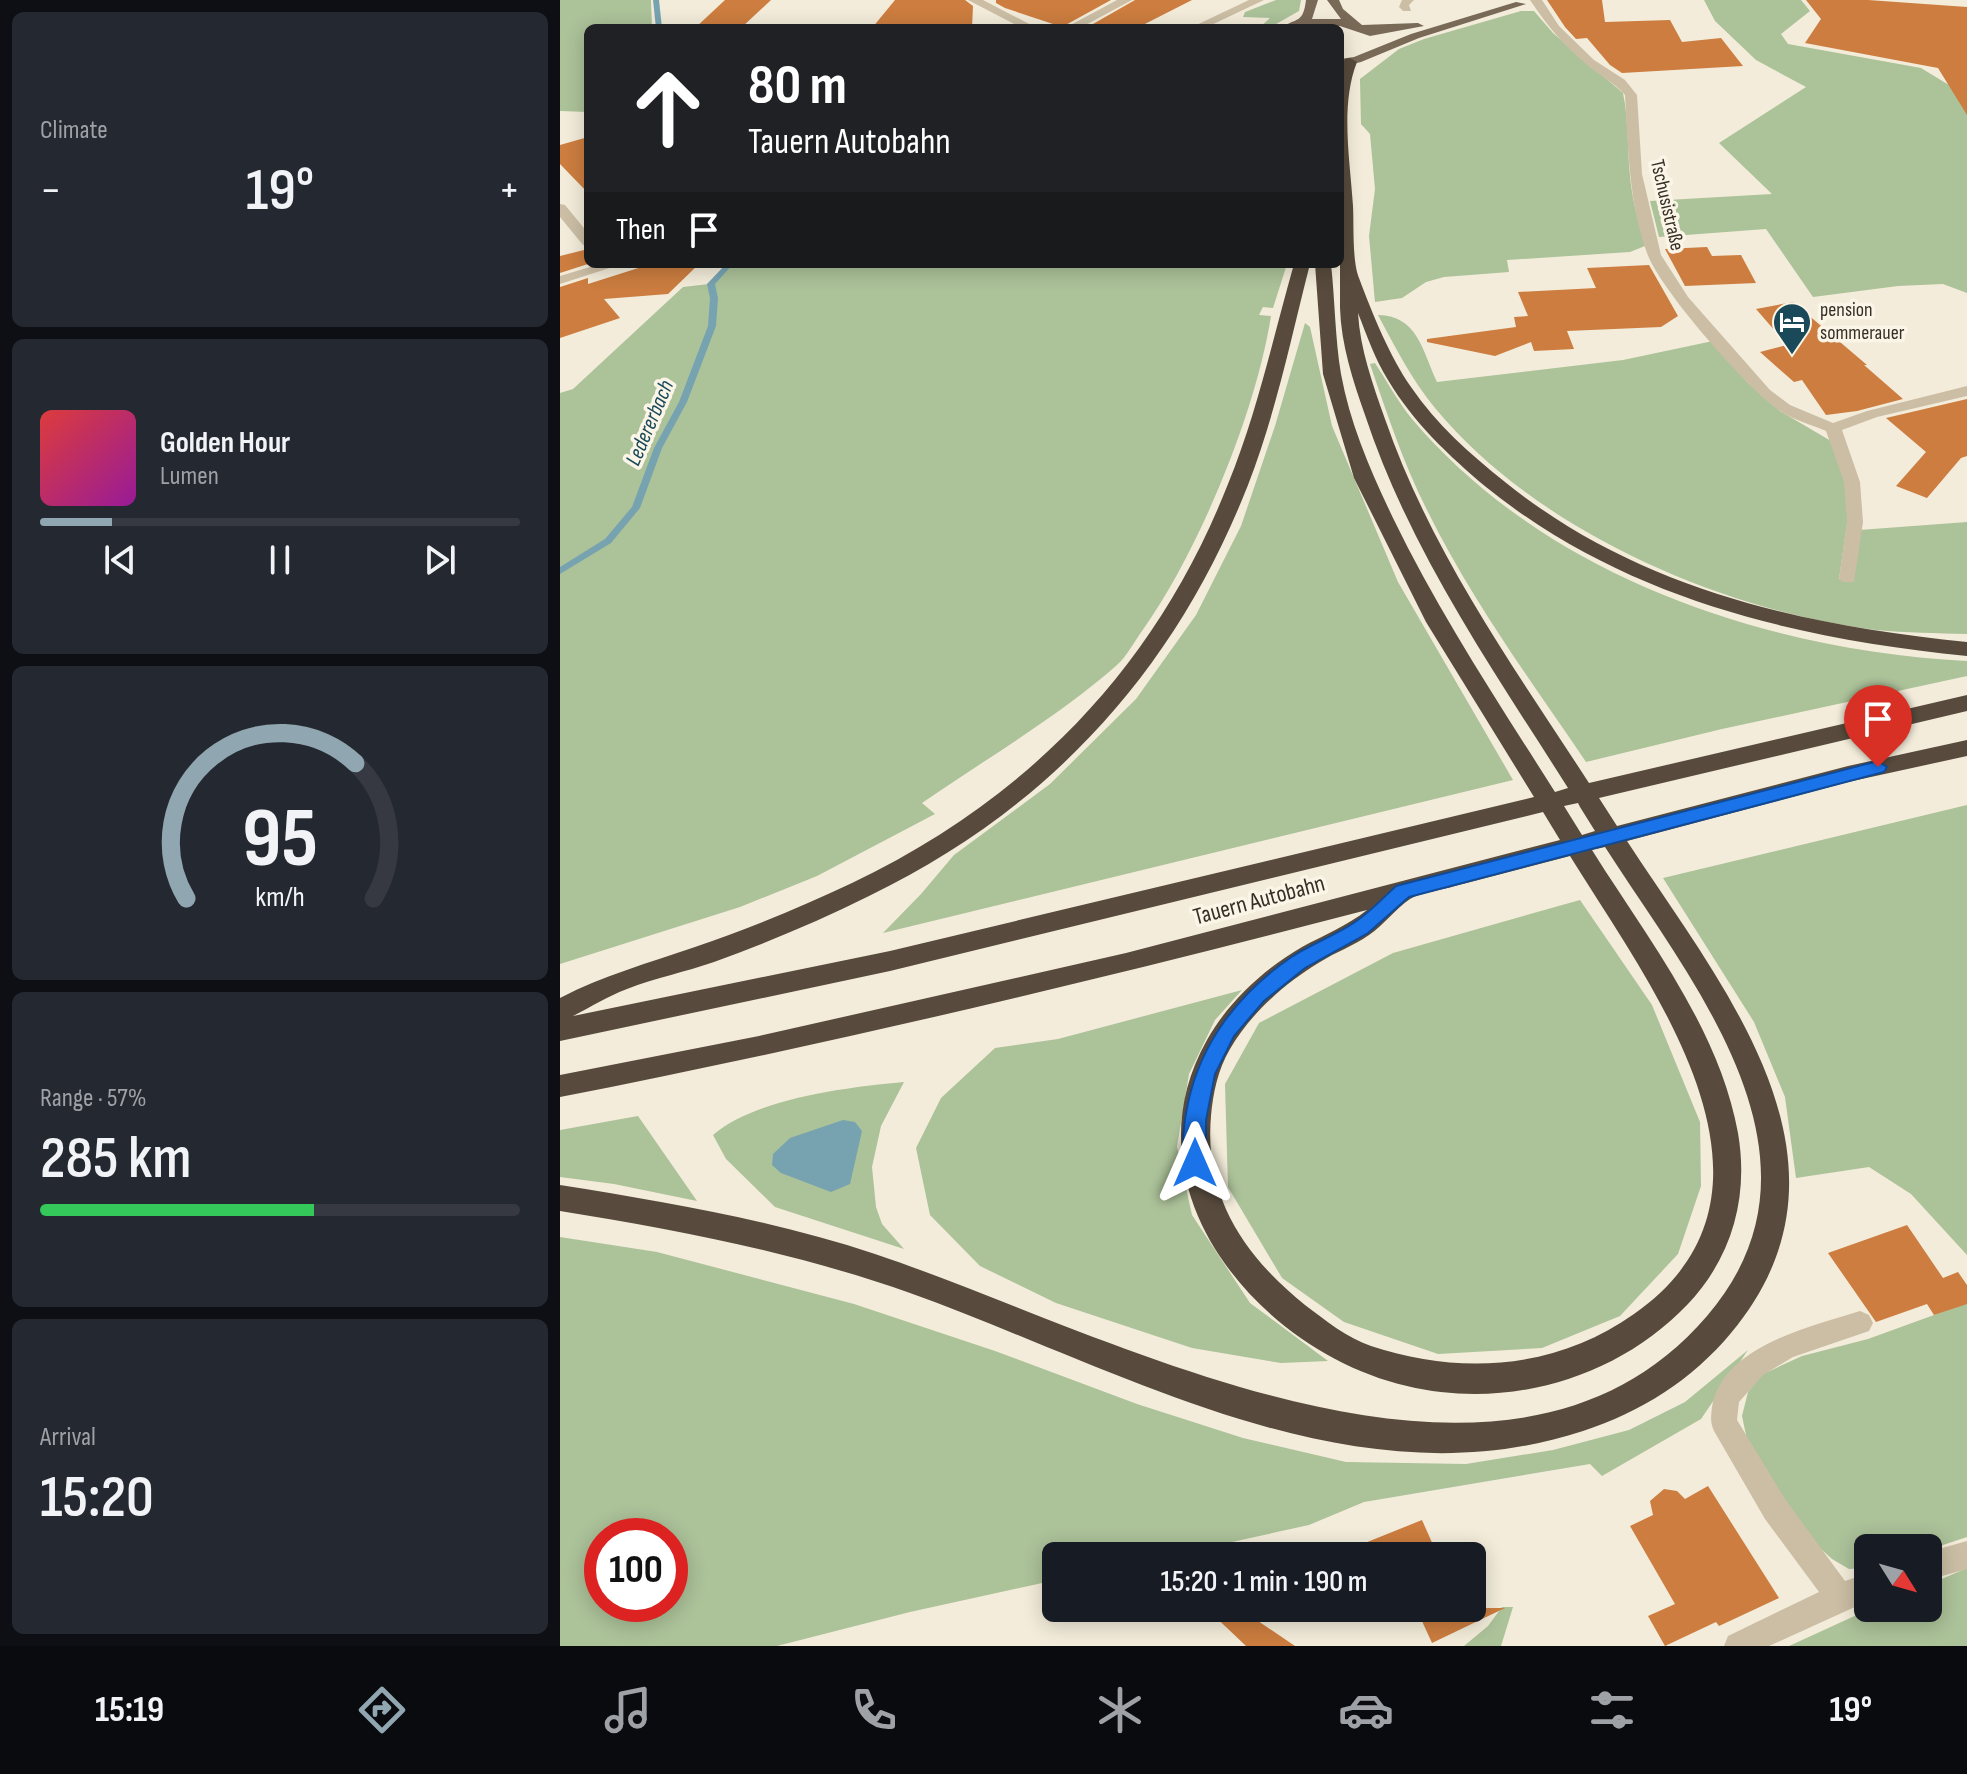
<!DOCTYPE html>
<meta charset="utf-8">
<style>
:root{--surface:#171b24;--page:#242831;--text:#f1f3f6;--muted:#9ea1a6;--line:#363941;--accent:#90a6b0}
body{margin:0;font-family:"Sofia Sans Condensed",sans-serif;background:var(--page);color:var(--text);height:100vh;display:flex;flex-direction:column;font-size:30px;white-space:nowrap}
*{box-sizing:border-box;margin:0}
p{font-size:26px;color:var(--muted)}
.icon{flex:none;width:44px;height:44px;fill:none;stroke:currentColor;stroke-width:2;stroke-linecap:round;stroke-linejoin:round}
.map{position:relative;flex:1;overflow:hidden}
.panel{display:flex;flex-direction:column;gap:12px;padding:12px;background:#0d0f14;width:560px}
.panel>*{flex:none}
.top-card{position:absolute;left:24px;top:24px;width:760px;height:244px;border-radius:12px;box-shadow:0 4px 20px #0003;background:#202124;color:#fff;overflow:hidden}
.needle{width:52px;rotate:127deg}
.tools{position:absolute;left:1294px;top:1534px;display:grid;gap:16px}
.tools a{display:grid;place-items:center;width:88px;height:88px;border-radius:12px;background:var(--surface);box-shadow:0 4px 20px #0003;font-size:40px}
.speed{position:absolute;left:24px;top:1518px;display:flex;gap:16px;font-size:40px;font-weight:700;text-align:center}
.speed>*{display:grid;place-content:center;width:104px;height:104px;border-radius:50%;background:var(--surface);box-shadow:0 4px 20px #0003;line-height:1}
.speed .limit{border:12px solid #d22;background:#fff;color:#111}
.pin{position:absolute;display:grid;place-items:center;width:68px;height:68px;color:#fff;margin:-82px -34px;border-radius:50% 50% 50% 0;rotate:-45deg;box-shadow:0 0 8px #0007}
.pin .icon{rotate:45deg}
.me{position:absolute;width:88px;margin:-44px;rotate:0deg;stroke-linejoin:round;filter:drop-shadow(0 0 6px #0008)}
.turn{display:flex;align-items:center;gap:28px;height:168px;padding:0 32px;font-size:36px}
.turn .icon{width:104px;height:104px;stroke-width:2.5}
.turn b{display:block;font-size:56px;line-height:68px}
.then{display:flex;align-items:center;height:76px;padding:0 32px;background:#0003;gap:16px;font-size:30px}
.big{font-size:60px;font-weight:600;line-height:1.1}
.panel .widget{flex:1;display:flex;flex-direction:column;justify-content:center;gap:12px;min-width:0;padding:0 28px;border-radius:12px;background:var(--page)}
.panel .dial{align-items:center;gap:0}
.dial svg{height:208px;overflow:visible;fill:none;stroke:var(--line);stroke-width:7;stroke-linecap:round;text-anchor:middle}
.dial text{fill:var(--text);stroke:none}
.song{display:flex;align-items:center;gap:24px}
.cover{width:96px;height:96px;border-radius:12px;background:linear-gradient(135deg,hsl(0 70% 55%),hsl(300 70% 35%))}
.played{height:8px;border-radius:4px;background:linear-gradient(90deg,var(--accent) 15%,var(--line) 15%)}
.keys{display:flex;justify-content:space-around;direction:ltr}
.heat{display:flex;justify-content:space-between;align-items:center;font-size:44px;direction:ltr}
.charge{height:12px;border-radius:6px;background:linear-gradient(90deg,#34c759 57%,var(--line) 0)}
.trip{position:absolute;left:482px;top:1542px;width:444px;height:80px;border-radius:12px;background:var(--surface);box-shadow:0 4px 20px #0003;font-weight:600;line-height:80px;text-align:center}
.tab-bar{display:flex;height:128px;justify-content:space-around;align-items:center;background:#090b0e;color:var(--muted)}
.tab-bar .icon{width:56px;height:56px}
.tab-bar .current{color:var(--accent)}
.tab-bar b{font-size:36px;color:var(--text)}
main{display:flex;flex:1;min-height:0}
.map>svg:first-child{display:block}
</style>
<main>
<section class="panel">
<div class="widget"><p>Climate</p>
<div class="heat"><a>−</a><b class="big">19°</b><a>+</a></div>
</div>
<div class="widget">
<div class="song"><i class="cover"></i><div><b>Golden Hour</b><p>Lumen</p></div></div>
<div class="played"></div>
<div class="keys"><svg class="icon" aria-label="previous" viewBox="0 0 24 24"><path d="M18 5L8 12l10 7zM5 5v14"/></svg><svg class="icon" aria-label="pause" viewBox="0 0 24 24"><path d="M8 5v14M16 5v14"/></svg><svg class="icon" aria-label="next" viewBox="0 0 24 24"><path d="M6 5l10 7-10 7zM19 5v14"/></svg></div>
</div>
<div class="widget dial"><svg viewBox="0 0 100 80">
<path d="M14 69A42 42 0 1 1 86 69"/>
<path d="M14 69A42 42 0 0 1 79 17" stroke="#90a6b0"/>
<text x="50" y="56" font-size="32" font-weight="700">95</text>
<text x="50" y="72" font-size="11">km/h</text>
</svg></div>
<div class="widget"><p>Range · 57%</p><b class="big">285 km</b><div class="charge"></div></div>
<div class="widget"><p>Arrival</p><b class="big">15:20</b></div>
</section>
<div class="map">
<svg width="1407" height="1646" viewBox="0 0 1407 1646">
<rect width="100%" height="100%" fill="#f3ecda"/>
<!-- green -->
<g fill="#acc299" fill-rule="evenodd">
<path d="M0 0H91L92 28H28V112L0 111Z"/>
<path d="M716 0H741L739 11 709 28H699L710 18 683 17 685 12Z"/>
<path d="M1144 0H1241L1250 11 1221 34 1228 44 1361 68 1407 96V293L1383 284 1338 286 1253 297 1206 229 1099 237 1090 201 1212 194 1159 143 1246 87 1196 60 1155 21Z"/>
<path d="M961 11H974L993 33 1063 93C1069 121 1067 148 1070 176 1072 200 1079 223 1085 246L1070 252 947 260 949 272 884 277 866 282 842 298 815 302 809 236 815 189 810 134 801 124 800 79 839 49 864 39Z"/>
<path d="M167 264H727L713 308 703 307 699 315 711 316C696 412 639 551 582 631 574 642 567 656 557 665 498 717 427 758 362 803L375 814 257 876 180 907 0 964V393L13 389 123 287 149 284Z"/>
<path d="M818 315C858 316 862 350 877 382L1063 360 1153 341 1187 382 1220 411 1271 441 1286 481 1288 517 1279 579H1290L1299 530 1407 522V634C1377 633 1346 633 1316 630 1160 610 977 531 875 408 852 380 835 347 818 315Z"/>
<path d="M745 323 750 327 772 426 838 582 953 780 323 933 361 894 394 855 490 784 576 699 636 615 681 526 715 426Z"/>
<path d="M815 363C827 381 838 402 852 419 986 577 1205 650 1407 661V676L1162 729 1026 762C971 681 912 601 868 512 844 465 827 414 810 364Z"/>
<path d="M1407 805V1255L1351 1194 1309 1167 1236 1178 1225 1097 1194 1022 1103 878Z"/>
<path d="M1020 900 1092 1005 1140 1122 1141 1186 1118 1254 1060 1316 982 1348 878 1354 784 1322 722 1278 668 1187 665 1084 699 1023 833 953Z"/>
<path d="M682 990 655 1020 629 1074 617 1147 632 1215 690 1303 768 1361 721 1363 632 1348 496 1303 420 1266 370 1215 356 1148 381 1098 435 1048 498 1039Z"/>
<path d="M344 1082 321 1126 312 1167 316 1207 322 1224 344 1249 215 1207 166 1159 153 1135C195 1098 290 1087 344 1082Z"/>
<path d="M78 1116 137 1201 54 1184 0 1177V1130Z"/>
<path d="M0 1237 97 1252 294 1304 435 1351 577 1404 683 1438 786 1462 906 1464 993 1450 1069 1430 1125 1402 1188 1350 1141 1419 1042 1476 1030 1464 804 1502 749 1525 608 1556H496V1580L350 1612 217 1646H0ZM42 1536H110V1604H42Z"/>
<path d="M1407 1303V1537L1368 1550 1308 1548V1568L1289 1569 1272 1559 1247 1536 1189 1449 1182 1416 1188 1392 1201 1375 1242 1356 1308 1339Z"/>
<path d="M1407 1568V1646H1229L1312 1608H1368V1585Z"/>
<path d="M942 1607H953L941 1646H904L928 1626Z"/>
</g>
<!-- water -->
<path fill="#77a3b1" d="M283 1120 295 1122 302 1131 290 1184 271 1192 221 1173 212 1165 213 1154 230 1138Z"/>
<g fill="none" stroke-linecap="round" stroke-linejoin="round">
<!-- stream -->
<g fill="#77a3b1" fill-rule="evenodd">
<path d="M93 0H99L102 28H96Z"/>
<path d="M166 264H173L155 284 158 298 156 326 127 402 102 448 80 508 51 543 0 574V567L45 539 72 507 94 448 119 402 148 326 150 298 147 284Z"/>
</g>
</g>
<!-- building -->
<g fill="#cc7d3f">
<path d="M165 0H211L181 28H135Z"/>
<path d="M335 0H405L413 6 412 28H312Z"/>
<path d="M436 0H551L502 27 445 8 436 3Z"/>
<path d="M575 0H632L577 28H526Z"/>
<path d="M987 0H1042L1045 22 1110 20 1122 42 1161 38 1183 66 1062 73 1050 65 1027 38 1016 39 1005 27Z"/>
<path d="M1246 0H1308L1407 7V115L1378 68 1245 43 1261 19Z"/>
<path d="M28 137V193L0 164V145Z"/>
<path d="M1147 247 1152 256 1181 255 1196 283 1125 286 1105 249Z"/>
<path d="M28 249V264L0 273V256Z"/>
<path d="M91 264H139L108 294 44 299 60 318 0 338V287L28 278V284Z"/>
<path d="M1089 265 1118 316 1101 327 1007 331 1014 349 974 351 971 342 935 356 867 342V339L956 327 954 317 968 316 958 292 1036 288 1027 268Z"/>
<path d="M1233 302 1307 365H1304L1343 399 1297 411 1266 415 1242 380 1234 382 1200 352 1227 345 1196 309Z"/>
<path d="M1407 399V456L1401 458 1367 498 1336 486 1366 452 1326 418Z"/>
<path d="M1347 1225 1383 1278 1398 1272 1407 1285V1304L1374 1315 1367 1304 1316 1322 1268 1253Z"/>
<path d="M1148 1486 1219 1598 1159 1626 1156 1622 1105 1646 1088 1616 1115 1604 1070 1526 1093 1515 1090 1501 1104 1489 1117 1491 1125 1499Z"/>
<path d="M862 1520 878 1556H776L775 1555Z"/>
<path d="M646 1608H679L735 1646H686Z"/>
<path d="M856 1608H945L872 1643Z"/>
</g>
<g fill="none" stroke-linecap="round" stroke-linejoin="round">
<!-- minor -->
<g fill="#cbbea5" fill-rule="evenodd">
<path d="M408 0H423L477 28H462Z"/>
<path d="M557 0H572L520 28H505Z"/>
<path d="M689 0H704L645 28H630Z"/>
<path d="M842 0H854L849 5 851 11H843L839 7Z"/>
<path d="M970 0H982L999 26 1034 60 1065 80 1077 95 1082 174 1101 255 1128 297 1210 390 1230 405 1273 423 1307 411 1407 386V396L1317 417 1282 430 1300 482 1303 522 1294 582H1282L1279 578 1287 522 1284 482 1266 431C1250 424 1230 419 1216 408 1185 386 1099 288 1087 253 1069 203 1068 148 1065 95 1054 82 1038 75 1025 63 1003 45 986 24 970 0Z"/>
<path d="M0 204 5 205 28 233V246L23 245 0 217Z"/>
<path d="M40 264H62L0 284V276Z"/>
<path d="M1300 1311 1309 1315 1313 1323 1309 1331 1233 1357 1203 1375 1179 1402 1177 1420 1225 1499 1285 1581 1308 1573V1601L1209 1646H1164L1168 1636 1259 1592 1205 1519 1154 1431C1150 1422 1151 1417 1152 1407 1162 1346 1250 1327 1300 1311Z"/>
<path d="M1407 1541V1569L1368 1580V1552Z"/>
</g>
<!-- major -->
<g fill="#796957" fill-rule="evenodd">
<path d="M746 0H758L752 19H781L767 0H779L783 9 802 25 858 23 864 26 810 36 780 26 721 28C737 17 743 24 746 0Z"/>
<path d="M956 2 966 4 859 38 801 62 780 67V59L794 57 851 34Z"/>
</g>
<!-- highway -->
<path fill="#584b3d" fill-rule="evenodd" d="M790 58 797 62C780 105 790 160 793 206 794 225 792 261 799 278 812 313 830 357 851 387 876 424 910 454 945 482 1078 589 1240 625 1407 642V656C1233 638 1065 599 926 487 889 456 853 422 828 380 815 359 807 336 798 313 800 349 813 385 825 419 871 552 953 666 1029 783L1407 695V711L1039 798 1057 826 1288 766 1407 740V756L1288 782 1067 841C1162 987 1313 1163 1171 1333 1132 1380 1081 1412 1023 1431 792 1507 562 1369 350 1293 237 1253 119 1230 0 1211V1185C106 1202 213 1220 315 1254 547 1331 943 1554 1147 1316 1282 1159 1132 983 1045 847L1032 850C1087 938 1159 1028 1178 1133 1189 1197 1172 1258 1127 1305 1056 1379 947 1410 847 1386 700 1352 562 1190 647 1040 669 1001 704 969 742 947 764 935 787 926 807 910 539 980 271 1044 0 1097V1075L199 1036 566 953 1000 840 983 812 330 971 0 1041V998C44 975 89 963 135 947 188 929 241 907 292 883 469 798 596 667 668 484 697 413 713 338 734 264H750C731 338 716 413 688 485 615 671 489 809 309 896 259 921 206 943 154 962 125 972 95 978 67 989 48 996 31 1007 13 1016L330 951 974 797 866 622 794 478 763 374 755 264H771C775 300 775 338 781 374 790 424 811 472 833 518 879 613 938 702 995 792L1008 788C932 668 850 551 805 415 793 381 781 344 780 308V69L785 59ZM1018 803 1020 807 1035 831 1022 835 1004 806ZM1010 856C1089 984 1250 1191 1074 1314 997 1369 901 1376 811 1346 787 1338 765 1320 745 1305 684 1256 644 1196 651 1116 653 1093 658 1069 670 1049 691 1013 725 983 760 962 776 952 793 946 809 935 824 925 835 909 850 899 862 892 882 890 895 886 934 876 972 866 1010 856Z"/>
</g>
<!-- route -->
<path fill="#1a73e8" stroke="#114b97" stroke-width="2" d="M1318 761 1327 767 1324 772 849 897 808 933 745 968 704 1001 674 1036 655 1074 646 1120V1163L643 1170 635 1172 628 1170C619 1152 624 1122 628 1103 641 1042 679 993 730 958 750 944 775 936 795 922 810 912 823 898 836 886Z"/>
<!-- icons -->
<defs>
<symbol id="hotel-pin" viewBox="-11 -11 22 30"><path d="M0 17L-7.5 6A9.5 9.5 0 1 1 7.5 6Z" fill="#1a495a" stroke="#faf5e6"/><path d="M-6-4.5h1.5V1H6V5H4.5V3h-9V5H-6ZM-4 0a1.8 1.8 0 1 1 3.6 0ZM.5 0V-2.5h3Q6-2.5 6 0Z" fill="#fff"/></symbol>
</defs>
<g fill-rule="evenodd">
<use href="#hotel-pin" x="1210" y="300" width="44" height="60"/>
</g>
<g text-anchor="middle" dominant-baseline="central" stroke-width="7" stroke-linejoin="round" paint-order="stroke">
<!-- far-street labels -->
<g font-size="20" fill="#372f27" stroke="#faf5e6">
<text transform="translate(1107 205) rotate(77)">Tschusistraße</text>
</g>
<!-- far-poi labels -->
<g font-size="20" fill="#372f27" stroke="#faf5e6" text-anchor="start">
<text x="1260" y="310">pension<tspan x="1260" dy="23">sommerauer</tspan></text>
</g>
<!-- far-water labels -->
<g font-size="22" font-style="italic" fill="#1a495a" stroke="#faf5e6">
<text transform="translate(90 423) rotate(-67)">Ledererbach</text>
</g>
<!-- street labels -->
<g font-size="24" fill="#372f27" stroke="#faf5e6">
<text transform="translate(699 900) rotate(-15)">Tauern Autobahn</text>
</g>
</g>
</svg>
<div class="tools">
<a><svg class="needle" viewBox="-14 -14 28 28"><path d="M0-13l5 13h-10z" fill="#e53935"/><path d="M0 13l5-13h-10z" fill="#9ea1a6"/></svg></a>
</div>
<div class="speed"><div class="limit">100</div></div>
<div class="pin" style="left:1318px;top:767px;background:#d93025"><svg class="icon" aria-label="arrive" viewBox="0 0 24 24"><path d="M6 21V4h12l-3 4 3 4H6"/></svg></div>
<svg class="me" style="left:635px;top:1163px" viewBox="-20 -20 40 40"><path d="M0-17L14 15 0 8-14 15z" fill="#1a73e8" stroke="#fff" stroke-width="4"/></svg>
<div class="trip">15:20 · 1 min · 190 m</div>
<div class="top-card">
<div class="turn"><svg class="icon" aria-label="ahead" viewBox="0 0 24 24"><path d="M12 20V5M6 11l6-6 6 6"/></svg><div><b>80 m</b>Tauern Autobahn</div></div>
<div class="then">Then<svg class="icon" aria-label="arrive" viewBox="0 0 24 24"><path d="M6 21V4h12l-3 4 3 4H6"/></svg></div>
</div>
</div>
</main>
<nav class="tab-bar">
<b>15:19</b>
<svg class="icon current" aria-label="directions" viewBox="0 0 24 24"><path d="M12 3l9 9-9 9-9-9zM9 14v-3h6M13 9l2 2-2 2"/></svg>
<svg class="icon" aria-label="music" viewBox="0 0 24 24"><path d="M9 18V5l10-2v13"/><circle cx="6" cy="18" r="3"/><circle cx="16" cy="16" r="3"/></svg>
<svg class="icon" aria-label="phone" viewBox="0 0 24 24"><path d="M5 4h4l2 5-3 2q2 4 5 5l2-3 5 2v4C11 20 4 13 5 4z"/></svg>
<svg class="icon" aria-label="climate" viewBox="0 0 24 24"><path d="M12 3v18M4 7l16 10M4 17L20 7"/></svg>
<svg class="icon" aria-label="car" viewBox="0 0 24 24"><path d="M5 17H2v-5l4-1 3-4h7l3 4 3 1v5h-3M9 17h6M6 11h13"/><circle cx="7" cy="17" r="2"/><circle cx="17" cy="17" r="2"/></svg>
<svg class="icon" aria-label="filters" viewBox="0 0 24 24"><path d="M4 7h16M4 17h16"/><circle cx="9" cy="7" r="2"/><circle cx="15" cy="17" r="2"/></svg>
<b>19°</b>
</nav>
